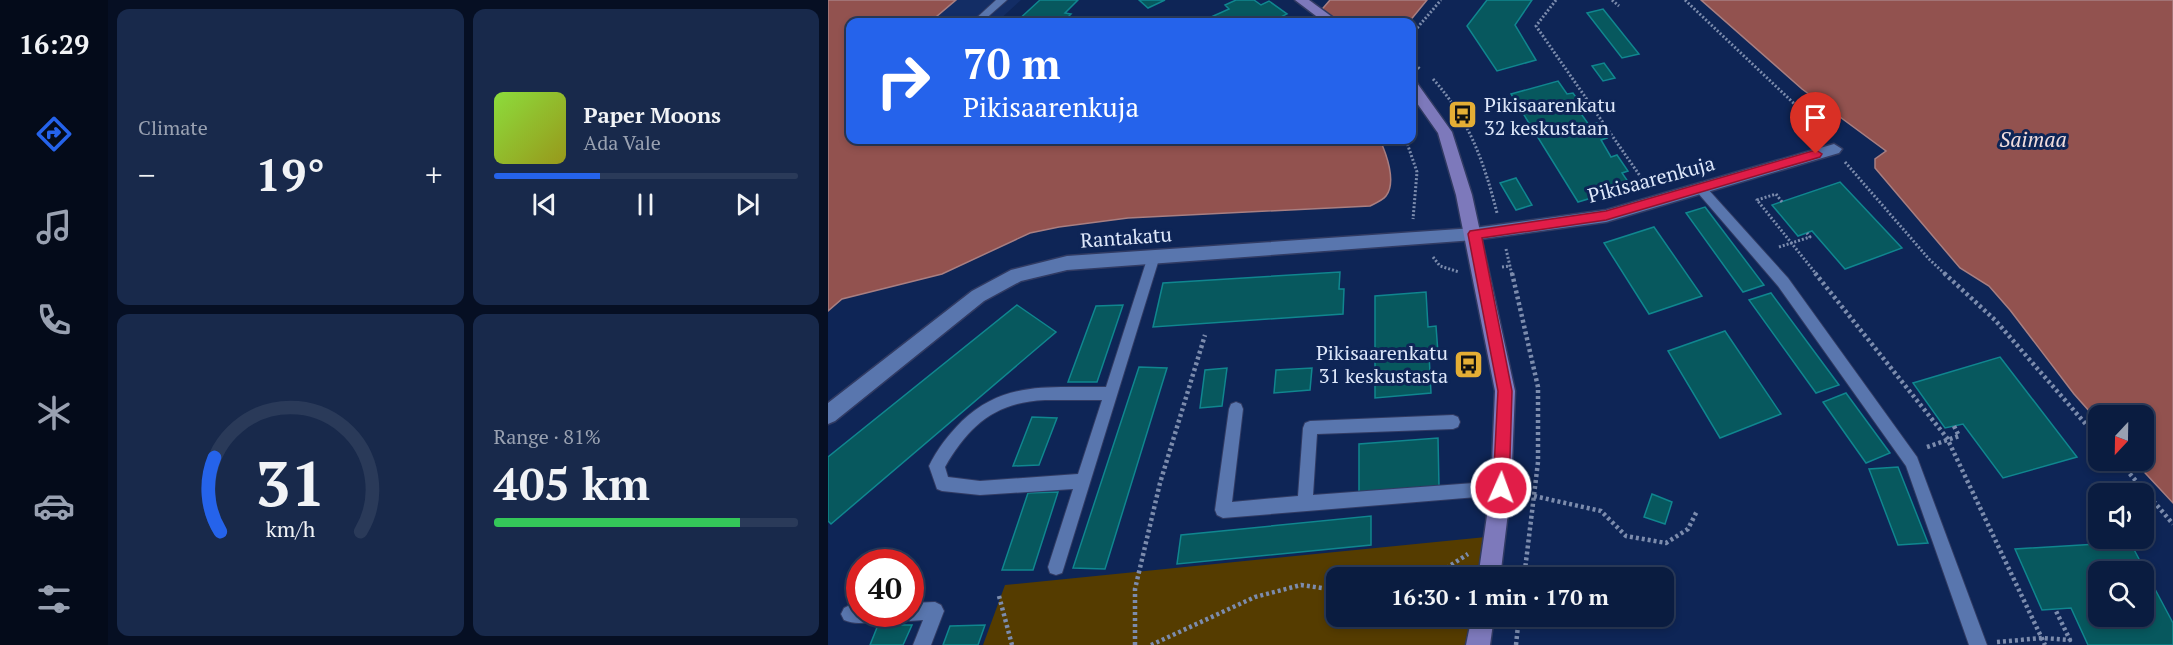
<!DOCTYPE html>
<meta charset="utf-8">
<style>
:root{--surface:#0a1c40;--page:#18294b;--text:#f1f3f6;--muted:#99a1b1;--line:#2a3a59;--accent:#2563eb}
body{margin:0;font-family:"PT Serif",serif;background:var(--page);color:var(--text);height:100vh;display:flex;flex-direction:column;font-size:22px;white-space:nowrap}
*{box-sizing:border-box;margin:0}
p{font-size:20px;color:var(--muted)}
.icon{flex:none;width:33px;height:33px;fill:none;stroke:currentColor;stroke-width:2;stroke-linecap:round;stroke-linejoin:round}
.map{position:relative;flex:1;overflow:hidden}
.drawer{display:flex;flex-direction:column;gap:9px;padding:9px;background:#060f23;width:720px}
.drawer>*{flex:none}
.top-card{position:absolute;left:18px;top:18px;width:570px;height:126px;border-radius:12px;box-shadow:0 3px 9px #0003,0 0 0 2px var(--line);background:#2563eb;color:#fff;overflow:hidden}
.needle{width:39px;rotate:202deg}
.buttons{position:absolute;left:1260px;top:405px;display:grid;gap:12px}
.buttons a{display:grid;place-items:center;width:66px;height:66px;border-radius:12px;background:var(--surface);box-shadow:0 3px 9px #0003,0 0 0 2px var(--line);font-size:30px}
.speed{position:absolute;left:18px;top:549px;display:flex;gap:12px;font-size:30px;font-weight:700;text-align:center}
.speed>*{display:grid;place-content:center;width:78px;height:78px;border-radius:50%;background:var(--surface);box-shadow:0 3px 9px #0003,0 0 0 2px var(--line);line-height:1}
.speed .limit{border:9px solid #d22;background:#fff;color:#111}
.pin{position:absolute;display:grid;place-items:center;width:51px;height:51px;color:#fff;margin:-62px -26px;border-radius:50% 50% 50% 0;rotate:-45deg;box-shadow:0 0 6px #0007}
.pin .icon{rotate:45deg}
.me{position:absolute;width:66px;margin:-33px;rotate:2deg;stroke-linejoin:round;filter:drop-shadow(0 0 4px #0008)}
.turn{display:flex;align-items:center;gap:21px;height:126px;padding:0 18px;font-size:27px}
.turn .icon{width:78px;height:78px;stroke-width:2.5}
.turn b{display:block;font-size:42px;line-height:51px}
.big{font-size:45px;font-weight:700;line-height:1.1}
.drawer .tile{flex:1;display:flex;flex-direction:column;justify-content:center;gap:9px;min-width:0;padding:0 21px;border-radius:12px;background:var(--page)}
.drawer .dial{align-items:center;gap:0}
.dial svg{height:156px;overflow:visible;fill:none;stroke:var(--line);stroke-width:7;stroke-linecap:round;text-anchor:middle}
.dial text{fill:var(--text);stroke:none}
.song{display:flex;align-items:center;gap:18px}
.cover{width:72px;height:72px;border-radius:9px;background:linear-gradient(135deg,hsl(90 70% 55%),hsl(60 70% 35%))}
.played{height:6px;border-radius:3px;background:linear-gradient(90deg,var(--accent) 35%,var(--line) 35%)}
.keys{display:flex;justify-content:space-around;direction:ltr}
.heat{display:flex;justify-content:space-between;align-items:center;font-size:33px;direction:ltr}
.charge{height:9px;border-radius:4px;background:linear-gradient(90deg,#34c759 81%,var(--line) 0)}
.drawer .tiles{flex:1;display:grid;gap:9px;grid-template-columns:repeat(2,1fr)}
.trip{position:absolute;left:498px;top:567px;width:348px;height:60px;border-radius:12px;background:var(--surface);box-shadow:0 3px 9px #0003,0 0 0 2px var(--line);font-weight:700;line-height:60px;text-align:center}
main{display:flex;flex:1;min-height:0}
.menu{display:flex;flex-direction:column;width:108px;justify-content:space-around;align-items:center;background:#040b1a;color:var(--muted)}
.menu .icon{width:42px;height:42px}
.menu .selected{color:var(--accent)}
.menu b{font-size:27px;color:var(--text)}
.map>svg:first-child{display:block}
</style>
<main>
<nav class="menu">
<b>16:29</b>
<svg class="icon selected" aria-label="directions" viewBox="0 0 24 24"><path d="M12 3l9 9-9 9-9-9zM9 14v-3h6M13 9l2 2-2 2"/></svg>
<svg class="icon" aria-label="music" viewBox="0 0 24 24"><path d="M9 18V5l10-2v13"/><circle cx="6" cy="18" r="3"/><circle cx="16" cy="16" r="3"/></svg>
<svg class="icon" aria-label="phone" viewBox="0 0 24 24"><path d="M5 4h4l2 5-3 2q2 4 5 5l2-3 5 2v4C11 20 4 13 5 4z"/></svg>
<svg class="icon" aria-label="climate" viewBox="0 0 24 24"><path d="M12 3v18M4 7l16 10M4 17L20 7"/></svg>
<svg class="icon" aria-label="car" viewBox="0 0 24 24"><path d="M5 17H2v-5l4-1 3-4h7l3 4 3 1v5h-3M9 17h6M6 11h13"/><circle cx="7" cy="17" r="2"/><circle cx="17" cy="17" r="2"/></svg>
<svg class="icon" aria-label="filters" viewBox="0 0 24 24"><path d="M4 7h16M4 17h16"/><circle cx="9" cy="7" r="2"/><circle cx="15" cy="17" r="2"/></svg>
</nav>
<section class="drawer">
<div class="tiles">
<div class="tile"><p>Climate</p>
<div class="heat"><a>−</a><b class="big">19°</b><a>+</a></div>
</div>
<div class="tile">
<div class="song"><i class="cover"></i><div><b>Paper Moons</b><p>Ada Vale</p></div></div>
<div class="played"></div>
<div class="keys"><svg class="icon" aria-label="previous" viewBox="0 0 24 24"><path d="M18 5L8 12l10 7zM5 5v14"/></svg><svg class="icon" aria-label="pause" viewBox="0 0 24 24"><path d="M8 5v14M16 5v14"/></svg><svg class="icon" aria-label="next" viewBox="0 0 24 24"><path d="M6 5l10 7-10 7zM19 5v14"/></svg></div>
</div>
<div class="tile dial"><svg viewBox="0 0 100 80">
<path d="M14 69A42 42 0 1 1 86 69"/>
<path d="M14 69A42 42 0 0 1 11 31" stroke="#2563eb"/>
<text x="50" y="56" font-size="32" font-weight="700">31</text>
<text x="50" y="72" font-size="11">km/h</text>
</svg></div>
<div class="tile"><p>Range · 81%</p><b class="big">405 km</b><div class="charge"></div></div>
</div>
</section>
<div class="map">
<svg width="1345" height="645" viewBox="0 0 1345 645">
<rect width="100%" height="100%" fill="#0e2556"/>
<!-- built -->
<path fill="#132d65" d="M128 0H193L169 22H102Z"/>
<!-- green -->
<path fill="#553c00" d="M668 536 661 577 508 578V616L655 617 650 645H155L177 585Z"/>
<!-- water -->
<g fill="#92524f" stroke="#a87f82" stroke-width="1.5">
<path d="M0 0H128L102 22H22V140H552C558 153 569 182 558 196 555 200 548 203 542 206L300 218 231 227 202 233 114 274 14 299 0 311Z"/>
<path d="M502 0H599L581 22H483Z"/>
<path d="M873 0H1345V503L1306 461 1316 460V416H1270V421L1246 394 1182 310 1161 286 1132 268 1047 168V159L1058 151 974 89Z"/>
</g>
<!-- building -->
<g fill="#07585e" stroke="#10868f" stroke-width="1.5" fill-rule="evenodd">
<path d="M212 0H250L237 13 243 14 235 22H188Z"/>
<path d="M311 0H337L320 8Z"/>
<path d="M408 0H426L433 5 441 1 459 14 443 22 437 19 431 22H372L401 9 397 5Z"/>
<path d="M659 0H704L687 25 708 60 669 71 639 26Z"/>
<path d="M775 9 811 54 794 58 759 13Z"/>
<path d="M776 63 787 78 775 81 764 66Z"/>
<path d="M730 81 739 94 745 93 755 107 749 108 761 125 769 123 779 138 773 140 783 157 789 155 800 171 794 173 803 186 750 202 683 94Z"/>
<path d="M688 178 704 205 688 210 672 183Z"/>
<path d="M1012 182 1074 248 1017 269 984 231 970 236 944 205Z"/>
<path d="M877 207 936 285 915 292 858 213Z"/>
<path d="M826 227 874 296 821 314 776 243Z"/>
<path d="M512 272 511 289H516L515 314 325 327 335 283Z"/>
<path d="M598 292 600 327 608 326 610 353 601 354 603 393 547 398V296Z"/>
<path d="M943 293 1011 385 988 393 921 300Z"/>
<path d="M189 305 228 332 3 524 0 521V457Z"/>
<path d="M295 305 269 382H240L268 306Z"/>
<path d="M897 331 953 414 892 438 840 351Z"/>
<path d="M1172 357 1249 457 1175 478 1135 424 1117 428 1085 383Z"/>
<path d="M311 367 339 368 277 569 245 568Z"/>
<path d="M399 368 394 406 372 408 377 370Z"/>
<path d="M484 368 482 390 446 393 448 370Z"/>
<path d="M1018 393 1062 453 1038 463 995 402Z"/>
<path d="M204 417 229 418 211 465 185 466Z"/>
<path d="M610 438 611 486 531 492V444Z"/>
<path d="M1070 467 1100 543 1070 545 1041 469Z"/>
<path d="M230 492 205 570H174L200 493Z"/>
<path d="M824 494 844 502 837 524 816 517Z"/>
<path d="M543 516V545L349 564 353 535Z"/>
<path d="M1302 542 1345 623V645H1260L1243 608 1214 610 1187 549ZM1270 572H1316V616H1270Z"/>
<path d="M50 625H84L75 645H42Z"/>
<path d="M157 625 150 645H115L122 626Z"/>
</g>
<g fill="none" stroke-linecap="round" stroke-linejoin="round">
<defs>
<g id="lane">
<path d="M168 0H179L154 22H144Z"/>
<path d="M874 186 878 187 960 278 1089 457 1159 645H1141L1078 466 950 286 870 193 868 190 870 187Z"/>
<path d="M326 251 332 256 236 567 234 573 228 575 222 573 220 567 245 489 152 495 114 491 109 489 101 466C109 449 121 434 134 421 177 380 223 388 278 387L320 256ZM217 400H274L250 474 152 481 120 477 117 467C141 425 168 402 217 400Z"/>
<path d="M408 402 413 404 415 409 404 502 470 496 475 428 477 423 482 421 625 415 630 417 632 422 630 427 625 429 489 434 485 495 673 481 678 483 681 488 678 493 673 495 395 518 389 515 387 510 401 409 403 404Z"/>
<path d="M107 602 113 605 116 611 103 645H85L95 620 82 621 76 618 74 614H82V603Z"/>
<path d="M22 605H32V614H48L46 620C37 624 25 624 16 620L13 614 16 608Z"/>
</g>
<path id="street" d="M1006 144 1014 149 1011 153 778 222 646 240 239 270 193 281 156 301 7 421 0 424V403L144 291 183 270 239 256 646 228 778 210Z"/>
<g id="secondary">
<path d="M467 0H481L511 22H496Z"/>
<path d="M584 81 589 83 624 132 644 195 687 391 683 488 672 578H650L663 488 667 391 628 195 610 133 584 96Z"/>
<path d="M644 616H666L662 645H638Z"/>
</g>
</defs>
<!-- lane casing -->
<use href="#lane" stroke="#313b63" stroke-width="2"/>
<!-- street casing -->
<use href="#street" stroke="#313b63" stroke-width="3"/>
<!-- secondary casing -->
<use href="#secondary" stroke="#313b63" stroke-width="3"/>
<!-- path-far1 -->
<g stroke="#7c8cad" stroke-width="3" stroke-dasharray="2 2" stroke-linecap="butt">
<path d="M728 0 708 26 819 186"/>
<path d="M784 0 791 6"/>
<path d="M857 0 976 113 993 133"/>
<path d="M584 34 613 0"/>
<path d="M584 62 592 69"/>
<path d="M605 79C641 119 656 162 669 213"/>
<path d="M578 140 589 172 585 219"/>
<path d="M1017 162 1101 259 1118 275"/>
<path d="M954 202 948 194 929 200 989 275"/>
<path d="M951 247 982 237 979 233"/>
<path d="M678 249 684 275"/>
<path d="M605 257 612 266 631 272"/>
<path d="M674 267 682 266"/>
</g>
<!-- path -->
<g stroke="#7c8cad" stroke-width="4.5" stroke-dasharray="3 3" stroke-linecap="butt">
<path d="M684 273 710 387V462L696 578"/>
<path d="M987 273 1119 438 1217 645"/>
<path d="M1116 273 1167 320 1270 438"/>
<path d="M1099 447 1131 436 1126 426"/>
<path d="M1290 460 1345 524"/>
<path d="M706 496 773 511 798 536 838 543 860 529 869 511"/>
<path d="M603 578 640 554"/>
<path d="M171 596 184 645"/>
<path d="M1169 642 1214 638 1242 640 1227 609"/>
<path d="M307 645V589L332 483 377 335"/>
<path d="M323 645 427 597 473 585 508 590"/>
<path d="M688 645 691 616"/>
</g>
<!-- lane -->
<use href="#lane" fill="#5976ae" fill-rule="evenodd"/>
<!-- street -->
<use href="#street" fill="#5976ae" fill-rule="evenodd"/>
<!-- secondary -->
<use href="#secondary" fill="#7d79bb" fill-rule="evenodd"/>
</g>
<!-- route -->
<path fill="#e11d48" stroke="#92132f" stroke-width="1.5" d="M988 150 994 154 992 157 778 220 654 238 684 391 681 488 679 493 673 495 668 493 665 488 670 391 640 234 642 231 778 211Z"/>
<!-- icons -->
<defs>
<symbol id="bus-square" viewBox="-11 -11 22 22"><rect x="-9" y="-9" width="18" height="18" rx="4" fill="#e4ae35" stroke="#0e2556"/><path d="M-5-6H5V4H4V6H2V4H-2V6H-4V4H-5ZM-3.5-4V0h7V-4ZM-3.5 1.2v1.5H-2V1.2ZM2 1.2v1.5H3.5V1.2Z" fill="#111"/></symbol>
</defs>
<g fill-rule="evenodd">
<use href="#bus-square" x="618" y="98" width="33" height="33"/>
<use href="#bus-square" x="624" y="348" width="33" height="33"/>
</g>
<g text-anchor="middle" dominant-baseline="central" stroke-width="6" stroke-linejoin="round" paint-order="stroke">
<!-- poi labels -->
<g font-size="20" fill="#dde7fa" stroke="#0e2556" text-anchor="start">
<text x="656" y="104">Pikisaarenkatu<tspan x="656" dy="23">32 keskustaan</tspan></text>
<text x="620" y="352" text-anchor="end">Pikisaarenkatu<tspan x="620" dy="23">31 keskustasta</tspan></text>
</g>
<!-- street labels -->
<g font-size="20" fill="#dde7fa" stroke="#0e2556">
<text transform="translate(823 179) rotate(-15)">Pikisaarenkuja</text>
<text transform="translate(298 237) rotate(-4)">Rantakatu</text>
</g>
<!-- water labels -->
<g font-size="21" font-style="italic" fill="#f3dedd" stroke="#0e2556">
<text x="1205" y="139">Saimaa</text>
</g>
</g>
</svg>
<div class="buttons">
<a><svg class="needle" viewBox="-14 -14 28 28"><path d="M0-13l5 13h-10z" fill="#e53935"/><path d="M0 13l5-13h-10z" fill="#99a1b1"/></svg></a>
<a><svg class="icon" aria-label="sound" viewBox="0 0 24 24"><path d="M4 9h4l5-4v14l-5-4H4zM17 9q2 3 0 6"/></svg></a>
<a><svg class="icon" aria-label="search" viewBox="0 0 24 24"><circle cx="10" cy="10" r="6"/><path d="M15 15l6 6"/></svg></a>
</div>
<div class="speed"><div class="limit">40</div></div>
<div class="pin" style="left:988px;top:154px;background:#d93025"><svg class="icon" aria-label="arrive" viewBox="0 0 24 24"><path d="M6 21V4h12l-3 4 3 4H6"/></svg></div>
<svg class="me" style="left:673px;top:488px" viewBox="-20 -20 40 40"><circle r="17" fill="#e11d48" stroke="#fff" stroke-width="3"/><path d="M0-11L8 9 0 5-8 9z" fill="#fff"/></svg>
<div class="trip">16:30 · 1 min · 170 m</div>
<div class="top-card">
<div class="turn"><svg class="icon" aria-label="right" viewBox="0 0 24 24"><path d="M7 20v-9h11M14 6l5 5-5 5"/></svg><div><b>70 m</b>Pikisaarenkuja</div></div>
</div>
</div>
</main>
